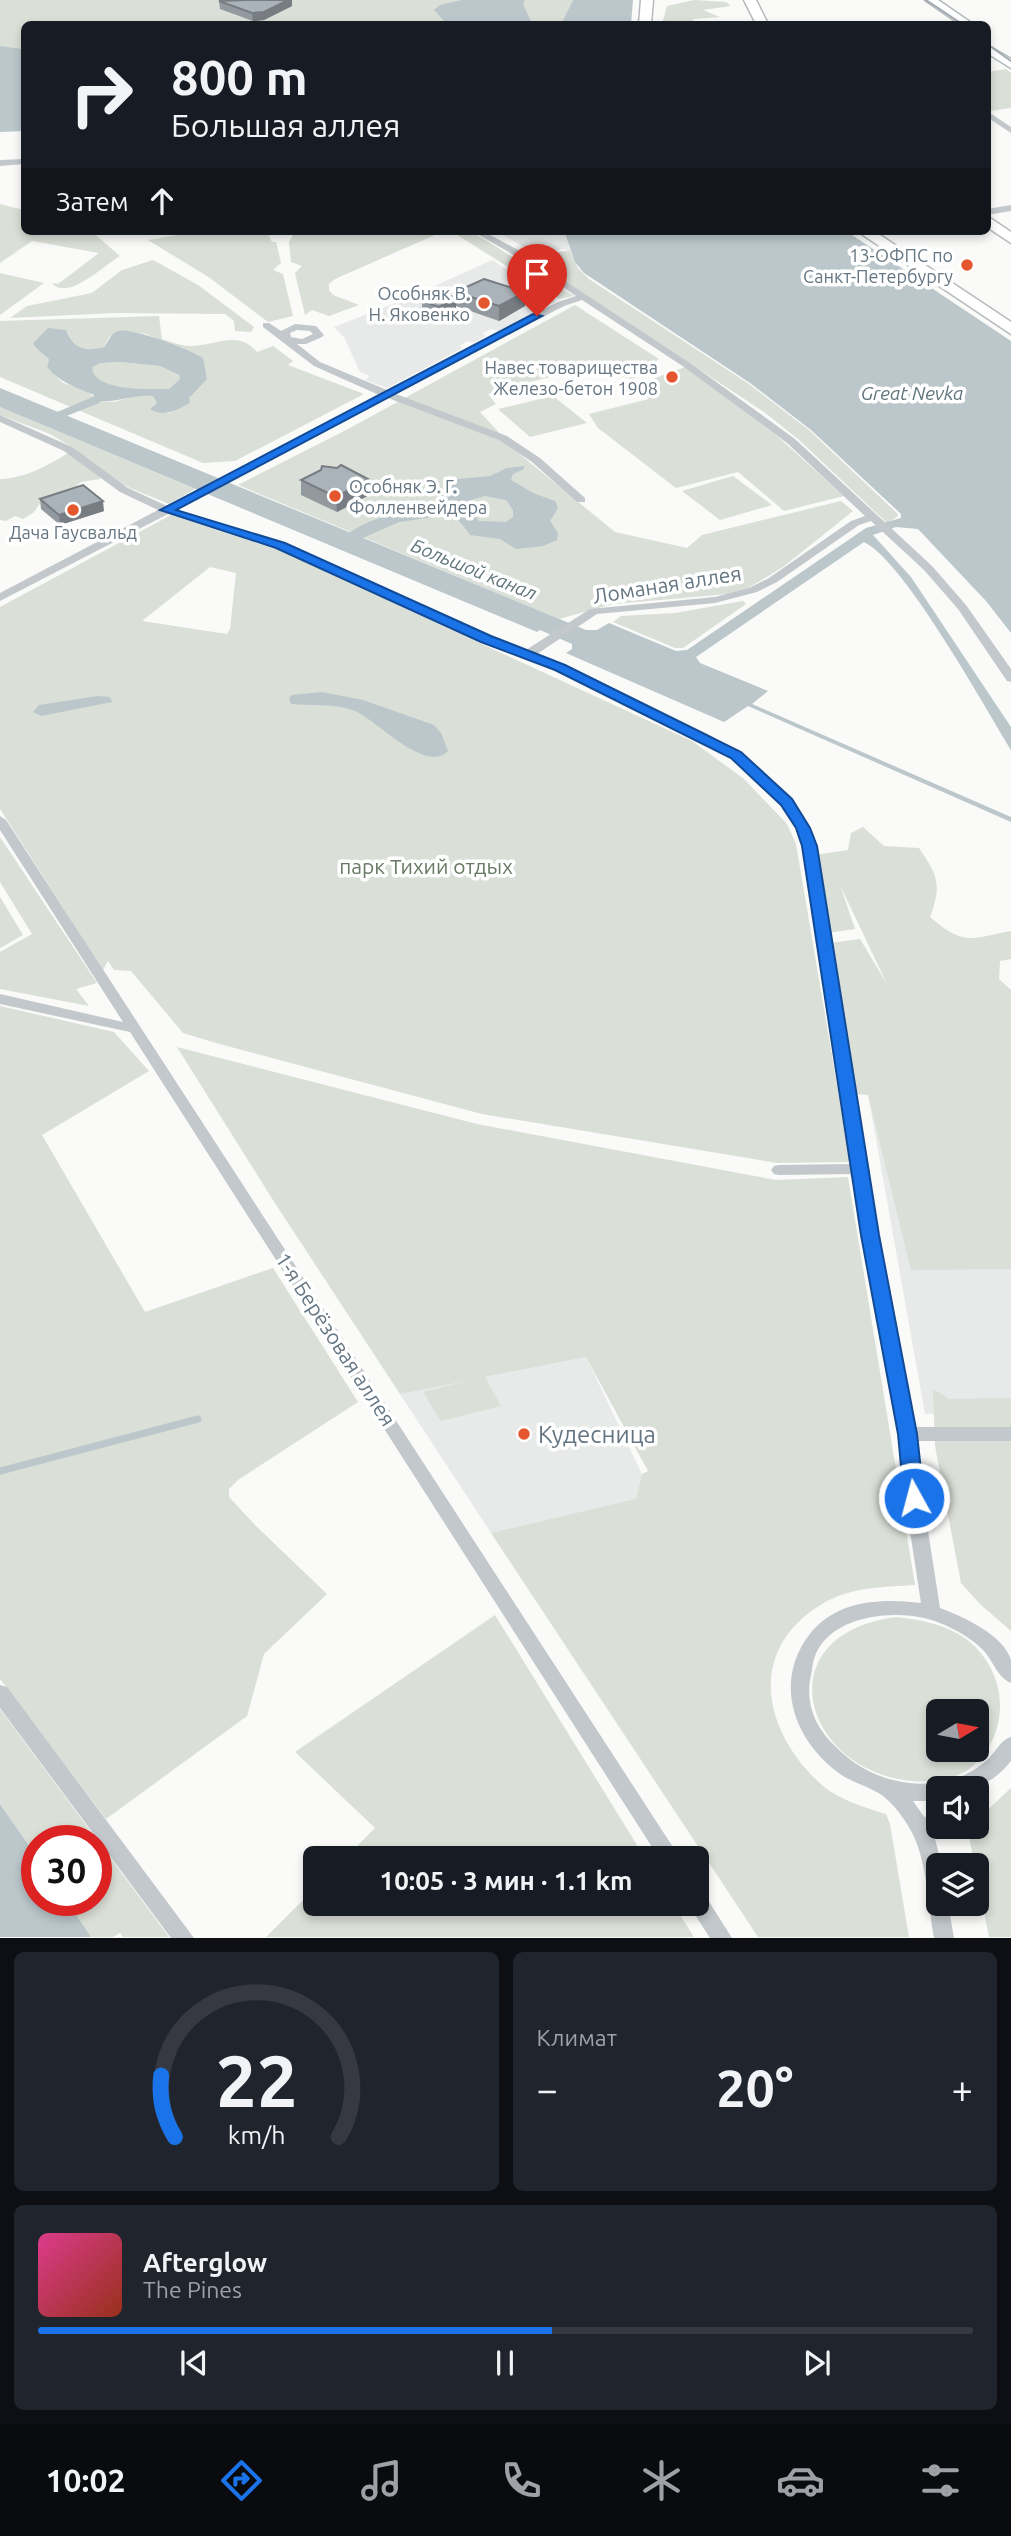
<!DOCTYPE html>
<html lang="ru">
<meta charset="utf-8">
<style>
:root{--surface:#171b24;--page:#20242c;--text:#f1f3f6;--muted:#9ea1a6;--line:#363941;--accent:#1a73e8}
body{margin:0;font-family:Ubuntu,sans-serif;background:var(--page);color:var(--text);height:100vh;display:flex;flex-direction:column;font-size:26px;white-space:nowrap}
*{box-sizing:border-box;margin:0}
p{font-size:23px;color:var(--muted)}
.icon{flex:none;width:38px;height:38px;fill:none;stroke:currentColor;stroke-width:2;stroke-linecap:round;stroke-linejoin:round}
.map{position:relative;height:1938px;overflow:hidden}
.details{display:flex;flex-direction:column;gap:14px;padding:14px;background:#0d0f14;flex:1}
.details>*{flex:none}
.hud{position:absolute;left:21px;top:21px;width:970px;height:214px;border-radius:10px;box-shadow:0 4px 10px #0003;background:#171b24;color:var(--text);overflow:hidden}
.needle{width:46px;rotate:80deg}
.tools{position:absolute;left:926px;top:1699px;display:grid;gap:14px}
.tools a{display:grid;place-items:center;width:63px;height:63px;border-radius:10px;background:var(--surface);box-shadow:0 4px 10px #0003;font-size:35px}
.speed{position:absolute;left:21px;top:1825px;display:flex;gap:14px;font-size:35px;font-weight:700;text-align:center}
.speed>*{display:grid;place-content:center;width:91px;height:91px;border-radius:50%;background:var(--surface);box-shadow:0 4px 10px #0003;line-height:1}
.speed .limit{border:10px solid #d22;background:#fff;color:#111}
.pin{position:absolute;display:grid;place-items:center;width:60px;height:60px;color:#fff;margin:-72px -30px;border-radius:50% 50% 50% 0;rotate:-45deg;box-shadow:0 0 7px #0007}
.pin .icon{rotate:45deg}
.me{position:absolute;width:77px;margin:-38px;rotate:353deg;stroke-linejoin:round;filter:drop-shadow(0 0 5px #0008)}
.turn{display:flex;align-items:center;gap:24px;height:147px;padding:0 35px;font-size:32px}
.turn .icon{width:91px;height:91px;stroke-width:2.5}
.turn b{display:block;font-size:49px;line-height:60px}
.then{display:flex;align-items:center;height:66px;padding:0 35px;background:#0003;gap:14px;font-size:26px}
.big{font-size:52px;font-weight:600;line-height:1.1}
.details .tile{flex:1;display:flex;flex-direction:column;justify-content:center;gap:10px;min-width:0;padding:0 24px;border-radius:10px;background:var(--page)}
.details .dial{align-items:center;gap:0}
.dial svg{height:182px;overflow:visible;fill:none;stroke:var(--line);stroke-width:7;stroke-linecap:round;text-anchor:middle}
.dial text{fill:var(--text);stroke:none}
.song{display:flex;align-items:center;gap:21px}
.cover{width:84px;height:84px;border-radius:10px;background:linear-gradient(135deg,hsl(330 70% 55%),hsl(10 70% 35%))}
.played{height:7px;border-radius:4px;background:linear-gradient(90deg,var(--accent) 55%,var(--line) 55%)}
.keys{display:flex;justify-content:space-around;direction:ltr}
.heat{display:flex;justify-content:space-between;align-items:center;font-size:38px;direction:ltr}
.details .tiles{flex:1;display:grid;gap:14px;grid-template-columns:1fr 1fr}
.tile:last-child{grid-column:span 2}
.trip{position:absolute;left:303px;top:1846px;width:406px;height:70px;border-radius:10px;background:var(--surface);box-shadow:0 4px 10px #0003;font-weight:600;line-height:70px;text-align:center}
.tab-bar{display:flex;height:112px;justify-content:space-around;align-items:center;background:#090b0e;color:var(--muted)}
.tab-bar .icon{width:49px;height:49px}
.tab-bar .selected{color:var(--accent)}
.tab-bar b{font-size:32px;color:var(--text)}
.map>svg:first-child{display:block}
</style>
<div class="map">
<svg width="1011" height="1938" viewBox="0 0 1011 1938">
<rect width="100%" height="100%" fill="#fafaf8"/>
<!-- built -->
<g fill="#e8e9e9">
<path d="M495 231H564L570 250 561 249 548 253 533 244 524 247Z"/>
<path d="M492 260 556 301 498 331 491 329 482 334 486 336 474 343 468 341 459 346 463 348 387 388 365 380 370 376 360 372 344 337 334 327 408 298Z"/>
<path d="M868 1094H1011V1413L925 1414Z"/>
<path d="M586 1357 642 1474 636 1500 491 1533 400 1394Z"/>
</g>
<!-- green -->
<g fill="#dadfd7" fill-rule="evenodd">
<path d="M0 0H573L561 24H24V49L0 46Z"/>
<path d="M694 0 726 2 731 6 703 10 720 17 694 19 690 24H662L667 6Z"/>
<path d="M1006 69 1011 73V108L990 111 987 109V72Z"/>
<path d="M0 204 24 210V231H91L120 256C104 265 67 302 52 283L58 284 99 253 32 241 0 263Z"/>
<path d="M202 231H255L268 234 272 242H276L281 263 273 270 283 274 293 316 268 322 210 278 148 240Z"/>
<path d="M295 231H444L335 279 329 284V290L333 295 359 305 329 316 312 310 305 315 295 273 302 266 291 262 289 242Z"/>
<path d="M451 231H469L484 239 574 296 559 299Z"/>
<path d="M538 248 547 254 570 250 578 268 589 279 749 384 809 430 898 514 897 517 887 523 798 439 764 412 522 253Z"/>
<path d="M153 260 198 285 254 327 251 332 235 331 234 321 225 314 115 313 10 318 27 306 92 293 122 270Z"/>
<path d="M0 273 44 283 0 315Z"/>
<path d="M575 305 659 359 633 380C585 361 535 381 488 394L496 404 480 412 517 452 615 532 687 548 702 535 841 501 853 511 783 567 740 593 613 604 559 619 238 485 348 429Z"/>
<path d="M159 316 162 339C171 342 181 346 190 346 215 346 238 329 257 352L273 346 293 361 288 365 364 394 235 461 203 463 0 377V321ZM48 329 66 330C76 350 82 352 104 347L109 337 126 331 146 334 202 358 207 378C194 390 184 401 170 413L150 409 157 403 153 396 139 395 114 402 99 401 84 389 63 383 47 367 49 360 33 343Z"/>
<path d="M120 362 160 366 179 375 180 379 169 389C150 389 93 393 91 367L101 363Z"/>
<path d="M685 367 777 436 844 496 784 511 738 472 676 488 598 428 589 414 649 399 634 386Z"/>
<path d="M553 396 587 423 530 437 498 409Z"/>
<path d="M0 407 195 489 169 504 130 488 104 473 100 479 81 482 67 493 41 502 34 512 23 519 15 516 6 521 0 520V479C29 478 51 463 75 449L50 434 0 415Z"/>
<path d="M733 476 772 505 720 520 682 491Z"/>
<path d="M171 515 278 550 692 741 744 779 787 824 796 844 850 1162 777 1163 482 1114 216 1043 183 1033 131 971 114 970 108 961 103 970 0 809V607ZM210 567 236 573 230 629 227 634 142 621Z"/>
<path d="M743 601 746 604 683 648H675L613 622 621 616 675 613Z"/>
<path d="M863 827 884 846 919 848C938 876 942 885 930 917 964 946 970 939 1011 931V959L1000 961 999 979 1011 990V1269L911 1270 868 1095 855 1094 830 943 860 939 887 984 840 885 855 929 827 933 814 855 848 850 851 833Z"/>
<path d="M0 837 97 983 76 989 89 1006 0 989V952L32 934 0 882Z"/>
<path d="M0 897 23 935 0 948Z"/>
<path d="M0 1006 114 1032 149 1071 42 1135 145 1312 273 1268 358 1402 238 1480 229 1489V1497L256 1526 327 1594 264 1654 247 1716 106 1819 0 1679Z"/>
<path d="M177 1047 477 1124 776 1180 848 1177 915 1585C884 1587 849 1587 822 1604 744 1651 764 1734 823 1786 840 1800 866 1808 886 1814L890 1824 909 1937H758L491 1533 636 1499 642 1474 648 1471 586 1357 485 1377 501 1406 441 1421 423 1392 472 1380 400 1394 271 1197Z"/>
<path d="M933 1389 949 1399 1011 1398V1631L981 1605 961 1583 935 1446Z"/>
<path d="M495 1615 645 1858H345L375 1828 295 1752Z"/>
<path d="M896 1617C921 1620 945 1624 966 1639 1011 1673 1011 1738 968 1770 951 1780 931 1783 912 1781 801 1770 765 1634 896 1617ZM938 1712H976V1750H938Z"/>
<path d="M0 1709 169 1937H123L120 1933 113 1937H91L67 1901 96 1900V1841H37V1857L0 1804Z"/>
<path d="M1011 1788V1937H989L969 1837 980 1817Z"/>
<path d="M315 1888V1904H673L694 1937H266Z"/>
</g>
<!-- water -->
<g fill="#bbc7cb" fill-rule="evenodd">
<path d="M462 0H525L523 4 532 24H447L434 10 440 5Z"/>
<path d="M573 0H633L631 24H561Z"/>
<path d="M0 46 24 49V131L0 132Z"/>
<path d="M564 231H846L1011 341V633L986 601 918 529 896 527 873 535 911 577 1011 727V750C984 706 904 561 864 542L696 657 700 663 768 691 752 704 1011 817V822L748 706 724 722 566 653 572 649V644L540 630 537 632 0 407V388L586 630H597L609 623 676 651 687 650 866 528 901 518V514L811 430 750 383 584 273 575 262Z"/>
<path d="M48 328 66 330C74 349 84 352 104 347 109 341 110 334 118 331 133 327 190 350 203 358L207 379 189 398 190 403C177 410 163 418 150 409L157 403 153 396C132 394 113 405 92 400L94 395C76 387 60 383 47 367L49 360C45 354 36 350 33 343ZM120 362 160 366 179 375 180 379 169 389C151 389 92 392 92 367L101 363Z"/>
<path d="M524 466V469L513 474 511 480 533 493 555 501 558 508 550 521 558 533 557 540 543 546 516 549 500 539 470 535C460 519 435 502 448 480L490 476 507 468ZM485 496 506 500 513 510V517L506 522 479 521 466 505 474 499Z"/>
<path d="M322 692 363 700 434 725 441 733 448 751C426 775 374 718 355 711 335 703 312 706 291 704L289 698 292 695Z"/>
<path d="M98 696 110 697 112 702 41 716 33 712 39 705Z"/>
<path d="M0 1804 37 1857V1900L67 1901 91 1937H0Z"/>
</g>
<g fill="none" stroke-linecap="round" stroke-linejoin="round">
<!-- stream -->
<path stroke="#bbc7cb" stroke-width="7" d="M0 1471 198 1419"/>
<!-- canal -->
<g fill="#bbc7cb" fill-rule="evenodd">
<path d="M95 396 101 400 99 403 54 421H44L43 418Z"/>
<path d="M449 507 454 508V514L399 522 347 545 340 541C366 514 414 510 449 507Z"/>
</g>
<defs>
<g id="secondary">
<path d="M925 0H938L973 24H960Z"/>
<path d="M987 45 1011 59V68L987 53Z"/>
</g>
<g id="primary">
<path d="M641 0H653L651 24H639Z"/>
<path d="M744 0H756L768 24H756Z"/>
<path d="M987 216 1011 232V243L987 227Z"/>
<path d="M857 231H874L1011 322V334Z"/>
</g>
</defs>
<!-- secondary casing -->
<use href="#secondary" stroke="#b3babf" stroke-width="3"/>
<!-- primary casing -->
<use href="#primary" stroke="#b5babe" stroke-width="3"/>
<!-- street -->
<g fill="#c3c8cc" fill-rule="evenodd">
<path d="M987 111 1011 127V133L987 117Z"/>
<path d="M24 159V164L0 166V160Z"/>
<path d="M1011 205V211L987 215V209Z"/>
<path d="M472 231H483L518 250 690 363 795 439 932 566 966 605 1011 669V682L1007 681 958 609 924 570 871 521 859 525 777 582 757 592 715 603 597 614 537 654 564 664 706 733 740 752 791 799 810 828 816 846 878 1235 915 1427H1011V1441H917L919 1473 940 1608C962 1616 1004 1635 1011 1660 1011 1667 1011 1676 1011 1683 998 1678 993 1661 984 1651 970 1636 945 1623 924 1618 888 1610 827 1617 814 1659 812 1665 812 1673 810 1680 806 1706 816 1728 835 1746 855 1767 881 1780 910 1783 922 1785 936 1781 946 1787L948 1782C962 1777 976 1770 987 1760 996 1752 1000 1740 1011 1737V1761C987 1790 973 1788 938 1788V1801H913L925 1818 931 1804 938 1801V1827H940L935 1839 942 1866H938V1904H948L954 1938H934C927 1901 928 1856 907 1824 901 1814 892 1803 883 1796 871 1787 853 1783 840 1774 794 1741 773 1683 809 1635 836 1600 880 1598 921 1603L901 1473 899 1434 853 1174 779 1175 774 1174 771 1170 774 1166 779 1165 851 1164 802 846 796 828 781 804 732 758 698 739 556 670 482 641 277 548 168 514 0 601V593L158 510 120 492 64 451 0 422V415L72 447 128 488 167 506 379 395 314 366 263 327V323H269L281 331 295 324 316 326 324 335 322 337 306 344H297L320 362 387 390 558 302 576 296 512 254ZM582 300 684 367 787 443 865 516 851 521 769 578 749 588 715 597 590 609 526 650 490 637 285 544 176 510 388 398 499 440 532 462 577 502H585V498L540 458 507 436 396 394 564 306ZM297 330 310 331 313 334 302 339 291 337 290 333Z"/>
<path d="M0 816 6 820 680 1858H659L130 1032 0 1004V994L123 1022 0 830Z"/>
<path d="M0 1685 7 1687 194 1938H171L0 1708Z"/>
<path d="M696 1890 703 1892 732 1938H710L688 1904H696Z"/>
</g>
<!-- secondary -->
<use href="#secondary" fill="#fff" fill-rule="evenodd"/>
<!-- primary -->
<use href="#primary" fill="#fff" fill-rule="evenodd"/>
<!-- tram -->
<g stroke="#a2aab0" stroke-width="2">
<path d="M926 0 962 24"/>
<path d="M987 44 1011 61"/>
</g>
</g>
<!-- wall -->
<g fill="#929a9f">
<path d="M247 0H292V6L264 20 253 21 220 9 219 1Z"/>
<path d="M455 292 525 306 499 321 456 306V312L439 321 422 315V301L455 298Z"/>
<path d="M337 468 369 495 337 512 301 495V480Z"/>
<path d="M40 499 104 511 60 525 41 509Z"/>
</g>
<!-- shaded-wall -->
<g fill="#777d82">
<path d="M288 0H292V6L264 20 253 21 252 13Z"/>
<path d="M525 292V306L499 321V306Z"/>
<path d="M456 298V312L439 321V307Z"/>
<path d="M368 479 369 495 337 512 336 497Z"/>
<path d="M103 501 104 511 60 525 59 515Z"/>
</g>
<!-- building -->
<g fill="#aab3b9" stroke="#777d82" stroke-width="2">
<path d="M247 0H288L264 12 252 13 219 1Z"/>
<path d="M484 279 525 292 499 306 455 292Z"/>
<path d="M439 292 456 298 439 307 422 301Z"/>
<path d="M341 465 368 479 336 497 301 480 321 470 322 466 337 468Z"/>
<path d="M83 485 103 501 59 515 40 499Z"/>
</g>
<!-- route -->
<path fill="#1a73e8" stroke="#114b97" stroke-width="2" d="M533 314 542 316 176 510 285 543 491 636 565 665 741 752 792 799 810 828 817 846 879 1235 917 1434 924 1498 921 1503 914 1506 907 1503 904 1498 898 1434 861 1235 802 846 796 828 781 805 731 758 555 670 481 642 276 548 160 510Z"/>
<!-- markers -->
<g fill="#e4572e" stroke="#fff" stroke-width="2.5">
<circle cx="967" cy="265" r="7"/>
<circle cx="484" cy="303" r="7"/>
<circle cx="672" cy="377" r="7"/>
<circle cx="335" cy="496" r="7"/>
<circle cx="73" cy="510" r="7"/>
<circle cx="524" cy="1434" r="7"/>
</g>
<g text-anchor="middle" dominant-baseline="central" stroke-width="7" stroke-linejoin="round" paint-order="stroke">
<!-- far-poi labels -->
<g font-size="18" fill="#657683" stroke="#fff" text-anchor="end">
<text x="953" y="255">13-ОФПС по<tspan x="953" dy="21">Санкт-Петербургу</tspan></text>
<text x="470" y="293">Особняк В.<tspan x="470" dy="21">Н. Яковенко</tspan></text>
<text x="658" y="367">Навес товарищества<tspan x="658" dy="21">Железо-бетон 1908</tspan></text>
<text x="349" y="486" text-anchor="start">Особняк Э. Г.<tspan x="349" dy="21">Фолленвейдера</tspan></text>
<text x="73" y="532" text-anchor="middle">Дача Гаусвальд</text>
</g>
<!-- far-water labels -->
<g font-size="19" font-style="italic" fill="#60757c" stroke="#fff">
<text x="912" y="393">Great Nevka</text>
<text transform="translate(474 569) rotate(22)">Большой канал</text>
</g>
<!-- street labels -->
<g font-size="21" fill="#657683" stroke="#fff">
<text transform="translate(667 584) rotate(-9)">Ломаная аллея</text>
<text transform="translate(336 1339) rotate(57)">1-я Берёзовая аллея</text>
</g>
<!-- park labels -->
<g font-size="21" fill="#687a64" stroke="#fff">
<text x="426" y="866">парк Тихий отдых</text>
</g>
<!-- near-poi labels -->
<g font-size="24" fill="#657683" stroke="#fff" text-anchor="start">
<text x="538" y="1434">Кудесница</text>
</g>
</g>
</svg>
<div class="tools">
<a><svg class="needle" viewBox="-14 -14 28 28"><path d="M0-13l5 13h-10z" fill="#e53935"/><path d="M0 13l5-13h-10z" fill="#9ea1a6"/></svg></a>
<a><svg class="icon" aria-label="sound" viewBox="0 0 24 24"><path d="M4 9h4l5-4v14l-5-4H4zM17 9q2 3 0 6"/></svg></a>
<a><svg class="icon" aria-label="layers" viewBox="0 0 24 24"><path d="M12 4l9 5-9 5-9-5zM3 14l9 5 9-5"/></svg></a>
</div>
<div class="speed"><div class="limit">30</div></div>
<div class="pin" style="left:537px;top:316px;background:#d93025"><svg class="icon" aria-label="arrive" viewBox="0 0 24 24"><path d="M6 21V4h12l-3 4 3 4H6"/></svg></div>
<svg class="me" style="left:914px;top:1498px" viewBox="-20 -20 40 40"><circle r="17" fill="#1a73e8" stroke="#fff" stroke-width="3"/><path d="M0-11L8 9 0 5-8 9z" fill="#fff"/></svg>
<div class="trip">10:05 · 3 мин · 1.1 km</div>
<div class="hud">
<div class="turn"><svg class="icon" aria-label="right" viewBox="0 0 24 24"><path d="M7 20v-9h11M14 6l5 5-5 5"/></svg><div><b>800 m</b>Большая аллея</div></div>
<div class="then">Затем<svg class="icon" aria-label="ahead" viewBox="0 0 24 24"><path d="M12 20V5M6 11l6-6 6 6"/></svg></div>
</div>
</div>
<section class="details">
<div class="tiles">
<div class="tile dial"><svg viewBox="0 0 100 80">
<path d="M14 69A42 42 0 1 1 86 69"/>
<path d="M14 69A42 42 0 0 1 8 42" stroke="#1a73e8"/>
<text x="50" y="56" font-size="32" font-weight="700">22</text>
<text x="50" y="72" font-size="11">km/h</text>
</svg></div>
<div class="tile"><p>Климат</p>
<div class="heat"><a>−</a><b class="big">20°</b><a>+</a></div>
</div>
<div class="tile">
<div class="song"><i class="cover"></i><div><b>Afterglow</b><p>The Pines</p></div></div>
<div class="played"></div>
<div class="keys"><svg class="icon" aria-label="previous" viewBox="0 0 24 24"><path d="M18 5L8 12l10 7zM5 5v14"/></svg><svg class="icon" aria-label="pause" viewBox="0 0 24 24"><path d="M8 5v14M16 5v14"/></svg><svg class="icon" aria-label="next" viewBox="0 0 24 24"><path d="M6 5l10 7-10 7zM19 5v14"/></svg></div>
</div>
</div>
</section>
<nav class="tab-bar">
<b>10:02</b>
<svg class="icon selected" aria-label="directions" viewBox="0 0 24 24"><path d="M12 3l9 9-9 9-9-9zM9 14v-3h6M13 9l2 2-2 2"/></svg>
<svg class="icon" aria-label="music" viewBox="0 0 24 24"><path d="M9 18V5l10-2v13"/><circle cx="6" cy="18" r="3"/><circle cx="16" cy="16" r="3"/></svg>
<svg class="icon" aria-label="phone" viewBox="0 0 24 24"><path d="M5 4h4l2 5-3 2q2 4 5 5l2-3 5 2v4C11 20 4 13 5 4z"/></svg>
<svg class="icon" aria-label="climate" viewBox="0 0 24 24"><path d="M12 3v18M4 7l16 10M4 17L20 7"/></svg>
<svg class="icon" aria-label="car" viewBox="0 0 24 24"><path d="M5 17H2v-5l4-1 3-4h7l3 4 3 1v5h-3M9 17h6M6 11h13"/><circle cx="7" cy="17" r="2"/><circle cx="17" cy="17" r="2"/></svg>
<svg class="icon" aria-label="filters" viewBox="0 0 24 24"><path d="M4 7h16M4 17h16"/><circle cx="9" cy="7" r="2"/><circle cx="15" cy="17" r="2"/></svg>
</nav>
